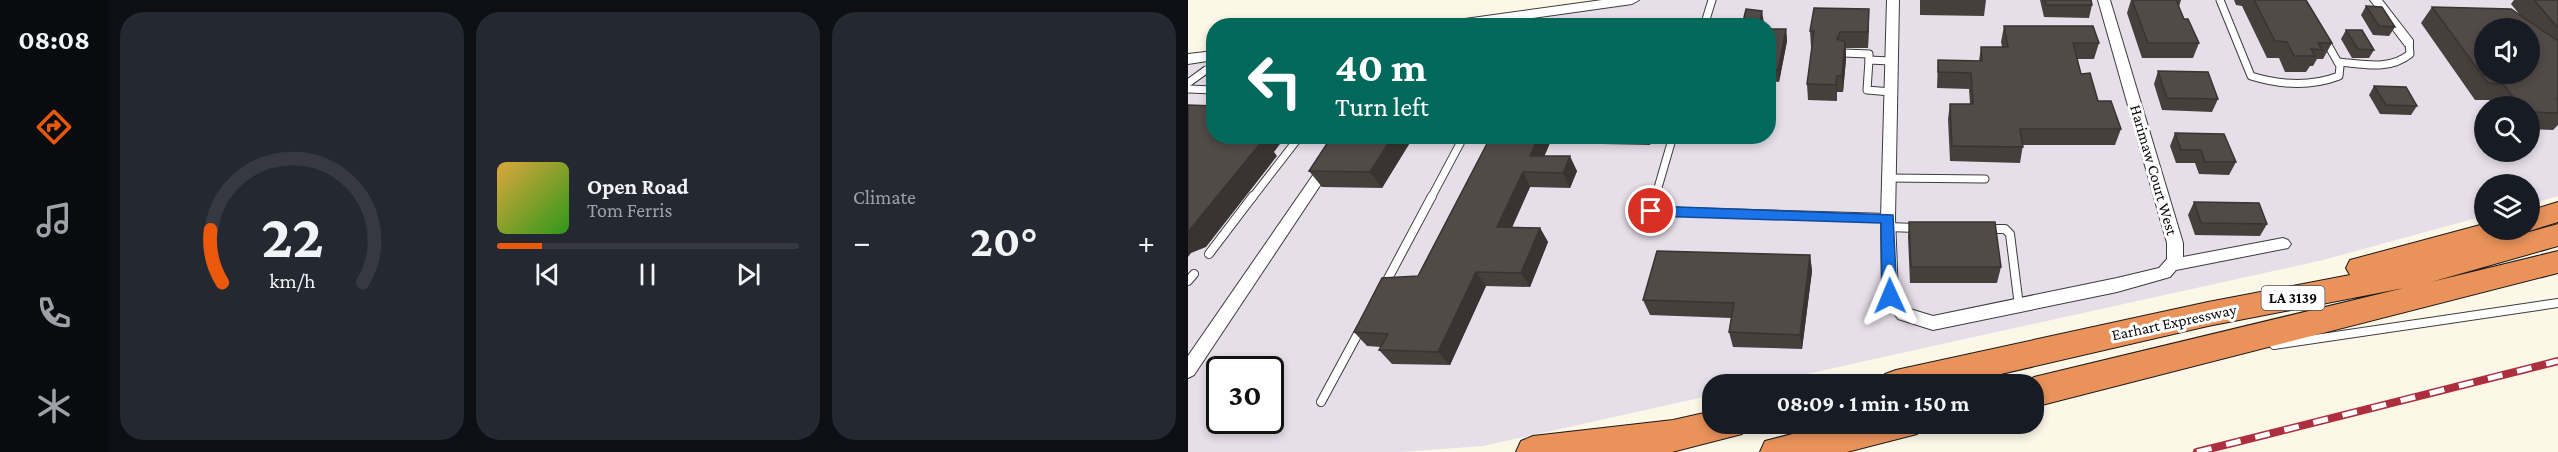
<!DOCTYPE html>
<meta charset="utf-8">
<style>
:root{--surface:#171b24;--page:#242831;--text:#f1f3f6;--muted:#9ea1a6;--line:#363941;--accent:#ea580c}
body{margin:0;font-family:"Crimson Pro",serif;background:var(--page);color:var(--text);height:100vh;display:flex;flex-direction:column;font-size:22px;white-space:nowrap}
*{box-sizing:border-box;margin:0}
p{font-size:20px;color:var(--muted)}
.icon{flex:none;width:33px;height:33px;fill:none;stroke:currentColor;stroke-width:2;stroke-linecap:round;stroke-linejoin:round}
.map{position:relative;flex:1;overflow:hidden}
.sheet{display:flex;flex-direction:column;gap:12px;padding:12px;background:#0d0f14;width:1080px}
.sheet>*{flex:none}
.top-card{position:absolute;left:18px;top:18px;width:570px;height:126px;border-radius:24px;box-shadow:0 3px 9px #0003;background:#00695c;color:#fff;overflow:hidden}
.fabs{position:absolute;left:1286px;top:18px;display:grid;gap:12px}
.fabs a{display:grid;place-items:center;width:66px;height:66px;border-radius:50%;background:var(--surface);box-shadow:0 3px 9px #0003;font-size:30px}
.speed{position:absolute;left:18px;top:356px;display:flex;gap:12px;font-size:30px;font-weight:700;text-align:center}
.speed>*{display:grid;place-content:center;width:78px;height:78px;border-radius:50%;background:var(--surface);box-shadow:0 3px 9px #0003;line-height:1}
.speed .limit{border:3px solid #111;border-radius:9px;background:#fff;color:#111}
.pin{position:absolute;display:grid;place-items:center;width:51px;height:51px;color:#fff;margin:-26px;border:3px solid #fff;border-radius:50%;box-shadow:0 2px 6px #0007}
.me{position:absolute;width:66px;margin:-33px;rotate:359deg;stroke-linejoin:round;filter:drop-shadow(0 0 4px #0008)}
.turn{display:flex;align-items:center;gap:21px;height:126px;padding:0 30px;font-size:27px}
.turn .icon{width:78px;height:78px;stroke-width:2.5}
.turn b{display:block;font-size:42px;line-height:51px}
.big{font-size:45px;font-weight:700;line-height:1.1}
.sheet .card{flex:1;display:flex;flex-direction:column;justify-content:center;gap:9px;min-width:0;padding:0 21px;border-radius:24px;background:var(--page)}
.sheet .dial{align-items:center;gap:0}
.dial svg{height:156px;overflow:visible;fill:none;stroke:var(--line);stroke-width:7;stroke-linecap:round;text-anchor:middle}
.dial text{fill:var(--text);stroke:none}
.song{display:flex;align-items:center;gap:18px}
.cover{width:72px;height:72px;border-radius:9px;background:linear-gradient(135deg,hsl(40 70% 55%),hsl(110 70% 35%))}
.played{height:6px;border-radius:3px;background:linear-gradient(90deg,var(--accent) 15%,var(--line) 15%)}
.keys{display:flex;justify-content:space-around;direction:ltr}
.heat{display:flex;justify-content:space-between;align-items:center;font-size:33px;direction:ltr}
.sheet .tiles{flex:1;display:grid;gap:12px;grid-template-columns:repeat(3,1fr)}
.trip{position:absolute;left:514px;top:374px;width:342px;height:60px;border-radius:24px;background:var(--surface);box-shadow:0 3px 9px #0003;font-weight:700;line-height:60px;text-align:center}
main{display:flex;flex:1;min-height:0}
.menu{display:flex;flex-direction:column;width:108px;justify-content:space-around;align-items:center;background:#090b0e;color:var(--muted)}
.menu .icon{width:42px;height:42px}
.menu .current{color:var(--accent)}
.menu b{font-size:27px;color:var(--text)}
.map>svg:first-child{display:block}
</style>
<main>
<nav class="menu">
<b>08:08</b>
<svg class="icon current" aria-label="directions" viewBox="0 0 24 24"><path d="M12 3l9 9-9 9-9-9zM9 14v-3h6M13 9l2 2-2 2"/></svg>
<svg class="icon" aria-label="music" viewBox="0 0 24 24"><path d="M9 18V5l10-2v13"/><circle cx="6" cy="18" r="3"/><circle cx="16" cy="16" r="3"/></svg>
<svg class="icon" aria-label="phone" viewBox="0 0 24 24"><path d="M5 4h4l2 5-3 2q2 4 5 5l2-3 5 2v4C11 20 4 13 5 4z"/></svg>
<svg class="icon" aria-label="climate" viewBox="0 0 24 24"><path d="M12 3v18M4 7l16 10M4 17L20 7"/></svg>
</nav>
<section class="sheet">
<div class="tiles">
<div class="card dial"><svg viewBox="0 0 100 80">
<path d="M14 69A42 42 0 1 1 86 69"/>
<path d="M14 69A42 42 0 0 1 8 42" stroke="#ea580c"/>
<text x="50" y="56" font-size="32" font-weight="700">22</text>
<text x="50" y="72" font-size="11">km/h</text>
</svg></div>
<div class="card">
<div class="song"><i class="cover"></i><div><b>Open Road</b><p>Tom Ferris</p></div></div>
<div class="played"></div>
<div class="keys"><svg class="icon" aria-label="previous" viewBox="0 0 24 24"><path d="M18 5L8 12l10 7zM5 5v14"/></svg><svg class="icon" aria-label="pause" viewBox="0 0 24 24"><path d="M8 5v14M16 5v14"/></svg><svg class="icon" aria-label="next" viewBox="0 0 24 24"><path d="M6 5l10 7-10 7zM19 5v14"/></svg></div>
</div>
<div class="card"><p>Climate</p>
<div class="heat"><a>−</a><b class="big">20°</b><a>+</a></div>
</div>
</div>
</section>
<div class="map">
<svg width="1370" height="452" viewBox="0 0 1370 452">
<rect width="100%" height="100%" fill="#fdf7e8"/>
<!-- industrial -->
<path fill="#e6dee8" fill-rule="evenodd" d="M420 0H1370V196L1341 204V184H1296V216L1135 260 573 384H525V395L295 446 213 452H0V56L25 53 26 136H580V26L230 25ZM1296 28H1341V74H1296ZM1296 106H1341V152H1296ZM32 369H82V420H32Z"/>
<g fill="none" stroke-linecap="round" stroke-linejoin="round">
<defs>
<g id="service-far1">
<path d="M1032 0 1063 76C1092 85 1122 87 1151 76L1152 66 1136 38"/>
<path d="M327 16 330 26"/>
<path d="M516 26 524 0"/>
<path d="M655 53 681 54V60"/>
<path d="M702 61 681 60 679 90 703 92"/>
<path d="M1150 62C1175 64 1201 71 1222 54L1221 43"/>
<path d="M0 83 18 70 26 68"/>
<path d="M0 89 26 90"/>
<path d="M701 178 797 179"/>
<path d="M64 198 112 136"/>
<path d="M243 198 276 136"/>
<path d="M467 198 485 136"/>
</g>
<g id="service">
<path d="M467 196 463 211 700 218"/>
<path d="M700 227 728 228"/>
<path d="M797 229H817L822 234 831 306"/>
<path d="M21 254 65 196"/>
<path d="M0 281 6 274"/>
<path d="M196 286 244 196"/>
<path d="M1086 345 1370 303"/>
<path d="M133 402 173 328"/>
</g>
<g id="minor">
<path d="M699 0H711L707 218 710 294 722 309 745 316 929 278 971 268 979 259V243L910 0H922L995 243V257L1095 238 1100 240 1103 244 1100 248 988 270 982 277 929 292 745 330 710 319 694 296 693 218Z"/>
<path d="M1182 0H1194L1225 40V46H1217Z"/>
<path d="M152 136H165L6 375 0 378V356Z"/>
</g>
<g id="tertiary">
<path d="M414 0H451L444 4 289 26H248L255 22Z"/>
<path d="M26 51V60L0 64V54Z"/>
</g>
<g id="motorway">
<path d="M1370 202V222L1341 231 1336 230H1341V211Z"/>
<path d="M1296 224V230H1325L1319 238 1370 224V246L1243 282 1370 251V273L846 407V384H834L846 377 1216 288 1020 326 770 384H692L697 374 708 370 1020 302 1162 275 1158 268 1162 260Z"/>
<path d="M525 411V423H558L554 434 484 452H328L333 441 345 436 485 420Z"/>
<path d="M647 423H733L729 434 659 452H572L577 441Z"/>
</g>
</defs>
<!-- service-far1 casing -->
<use href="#service-far1" stroke="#3c3c3c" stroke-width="9"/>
<!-- service casing -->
<use href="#service" stroke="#3c3c3c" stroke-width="10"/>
<!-- minor casing -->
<use href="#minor" stroke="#3c3c3c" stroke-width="2"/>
<!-- tertiary casing -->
<use href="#tertiary" stroke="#3c3c3c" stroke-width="2"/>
<!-- motorway casing -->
<use href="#motorway" stroke="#1a1a1a" stroke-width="2"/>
<!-- service-far1 -->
<use href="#service-far1" stroke="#fff" stroke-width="7"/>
<!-- service -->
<use href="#service" stroke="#fff" stroke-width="8"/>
<!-- minor -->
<use href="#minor" fill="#fff" fill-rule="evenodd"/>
<!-- tertiary -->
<use href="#tertiary" fill="#fff" fill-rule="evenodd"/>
<!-- motorway -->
<use href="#motorway" fill="#e9925a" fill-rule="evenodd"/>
<defs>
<path id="rail" d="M1009 452 1370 361"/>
</defs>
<!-- rail casing -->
<use href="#rail" stroke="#ad2e3d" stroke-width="8"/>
<!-- rail -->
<use href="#rail" stroke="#fff" stroke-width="5" stroke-dasharray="15" stroke-linecap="butt"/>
</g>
<!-- wall -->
<g fill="#46403d">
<path d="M732 0H798L796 16 732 15Z"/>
<path d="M852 0H903L904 5 901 18 856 17Z"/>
<path d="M943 0H993L991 7 996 19 1011 43 1005 58H954L939 13Z"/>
<path d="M1046 0H1118L1144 43 1135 59H1129L1125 66H1122L1118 72H1097L1091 58H1079L1054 6 1048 5Z"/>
<path d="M1326 0H1370V125L1365 130 1341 129V106H1306L1301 100H1287L1233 23 1244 7 1332 15 1323 4Z"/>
<path d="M1178 6 1207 27 1201 36 1185 35 1173 15Z"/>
<path d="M681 9 680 48H658V59L655 92H649V101L620 100 619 84 624 47H623L622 31Z"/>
<path d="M816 26 911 43 906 59H889L893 74 910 101 933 129 927 145H835L832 163 762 161 760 119 762 104H782L781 89 749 88 750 60 791 61 793 47H814L813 42Z"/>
<path d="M580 29H598L599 41 591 82 580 81Z"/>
<path d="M1158 30 1186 50 1181 58H1164L1153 39Z"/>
<path d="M970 71 1030 99 1024 112 974 110 966 84Z"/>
<path d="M1186 86 1229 106 1223 115 1192 114 1181 95Z"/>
<path d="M987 133 1048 162 1041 175 1011 174 1007 163H988L982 146Z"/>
<path d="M144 136H226L194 188 134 187 121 171Z"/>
<path d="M303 136H365L356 156 389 171 382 188 342 187 324 227 352 228 360 242 342 287 298 286 262 365 204 364 191 350 193 347 179 346 166 332 230 276Z"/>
<path d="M411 136H465L462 145 414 144Z"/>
<path d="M1006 202 1079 224 1072 236 1007 235 1000 215Z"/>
<path d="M721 222 813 267 809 283H722L720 237Z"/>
<path d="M622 255 624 271 614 349 545 347 541 332 543 318 462 315 455 300Z"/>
</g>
<!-- shaded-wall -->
<g fill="#393432">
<path d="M681 9V25L680 48V32Z"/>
<path d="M574 11 576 23 575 26H571Z"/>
<path d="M598 29 599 41 591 82 590 70Z"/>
<path d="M657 42 658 59 655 92 654 76Z"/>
<path d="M649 76V101L648 85Z"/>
<path d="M71 136H98L86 152 89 156 18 247 3 253 0 257V232Z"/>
<path d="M205 136H226L194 188 182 172Z"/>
<path d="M351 136H365L350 171 342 156Z"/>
<path d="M459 136H465L462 145Z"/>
<path d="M382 156 389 171 382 188 375 173Z"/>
<path d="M335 172 342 187 318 241 309 227Z"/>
<path d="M352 228 360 242 342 287 333 273Z"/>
<path d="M622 255 624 271 614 349 612 335Z"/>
<path d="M288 272 298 286 262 365 250 352Z"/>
</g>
<!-- building -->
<g fill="#514a47" stroke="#393432" stroke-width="1.5" fill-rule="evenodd">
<path d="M857 0H903L904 5H858Z"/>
<path d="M944 0H988L996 19H1000L1011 43H960Z"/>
<path d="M1066 0H1118L1144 43H1130L1134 50 1123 49 1127 56H1106L1099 42 1087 41Z"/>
<path d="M1346 0H1370V28Z"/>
<path d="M1178 6 1194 7 1207 27 1191 26Z"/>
<path d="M1244 7 1323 9 1370 41V99H1369L1370 100V113L1341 112V106H1332L1315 84 1300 83ZM1296 28H1341V74H1296Z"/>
<path d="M626 8 681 9 680 32H652L649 39 657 42 654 76H649L648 85 619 84 626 31H622Z"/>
<path d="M558 9 574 11 571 26H554Z"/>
<path d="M816 26H905L911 43H885L893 74 902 73 910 101H923L933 129H832L835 147 764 146 762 104H785L783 73 750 72V60L794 61 793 47H820Z"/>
<path d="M580 29H598L590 70 580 69Z"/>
<path d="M1158 30H1174L1186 50 1170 49Z"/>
<path d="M970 71 1020 72 1030 99 979 98Z"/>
<path d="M1186 86 1218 87 1229 106 1198 105Z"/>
<path d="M0 105 26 106V136H71L69 140H75L0 232Z"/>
<path d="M987 133 1036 134 1048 162H1017L1013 150H993Z"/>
<path d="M144 136H205L182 172 121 171Z"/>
<path d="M303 136H351L342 156H382L375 173 335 172 309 227 352 228 333 273 288 272 250 352 191 350 200 334 166 332 194 278 230 276Z"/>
<path d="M1006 202 1071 203 1079 224 1013 223Z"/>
<path d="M721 222H807L813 267H723Z"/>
<path d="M469 251 622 255 612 335 541 332 546 303 455 300Z"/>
</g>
<!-- route -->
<path fill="#1a73e8" stroke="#114b97" stroke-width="1.5" d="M463 206 705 215 709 296 702 302 694 296 693 223 463 216 457 211Z"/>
<g text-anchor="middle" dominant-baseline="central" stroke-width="6" stroke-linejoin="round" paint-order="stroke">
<!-- shield labels -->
<rect fill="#fff" stroke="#535353" stroke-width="1.5" x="1073.5" y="286" width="63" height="24" rx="4.5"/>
<g font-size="15" font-weight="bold" fill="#090909">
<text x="1105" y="298">LA 3139</text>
</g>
<!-- street labels -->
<g font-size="16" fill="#090909" stroke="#fff">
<text transform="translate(966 170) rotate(74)">Harimaw Court West</text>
<text transform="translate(986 322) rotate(-12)">Earhart Expressway</text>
</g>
</g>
</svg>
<div class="fabs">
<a><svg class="icon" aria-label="sound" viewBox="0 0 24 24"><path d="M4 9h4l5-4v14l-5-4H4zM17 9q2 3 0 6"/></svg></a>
<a><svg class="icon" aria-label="search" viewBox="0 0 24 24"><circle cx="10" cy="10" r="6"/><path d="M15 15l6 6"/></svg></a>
<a><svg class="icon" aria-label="layers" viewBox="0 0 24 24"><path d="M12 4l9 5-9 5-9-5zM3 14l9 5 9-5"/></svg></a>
</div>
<div class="speed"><div class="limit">30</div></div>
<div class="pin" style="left:463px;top:211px;background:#d93025"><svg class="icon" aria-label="arrive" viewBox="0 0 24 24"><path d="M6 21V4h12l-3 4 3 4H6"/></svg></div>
<svg class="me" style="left:702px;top:296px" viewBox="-20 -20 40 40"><path d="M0-17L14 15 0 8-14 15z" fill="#1a73e8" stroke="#fff" stroke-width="4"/></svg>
<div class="trip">08:09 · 1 min · 150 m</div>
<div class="top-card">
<div class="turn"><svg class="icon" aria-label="left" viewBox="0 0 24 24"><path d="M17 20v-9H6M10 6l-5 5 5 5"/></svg><div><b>40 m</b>Turn left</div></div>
</div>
</div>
</main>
